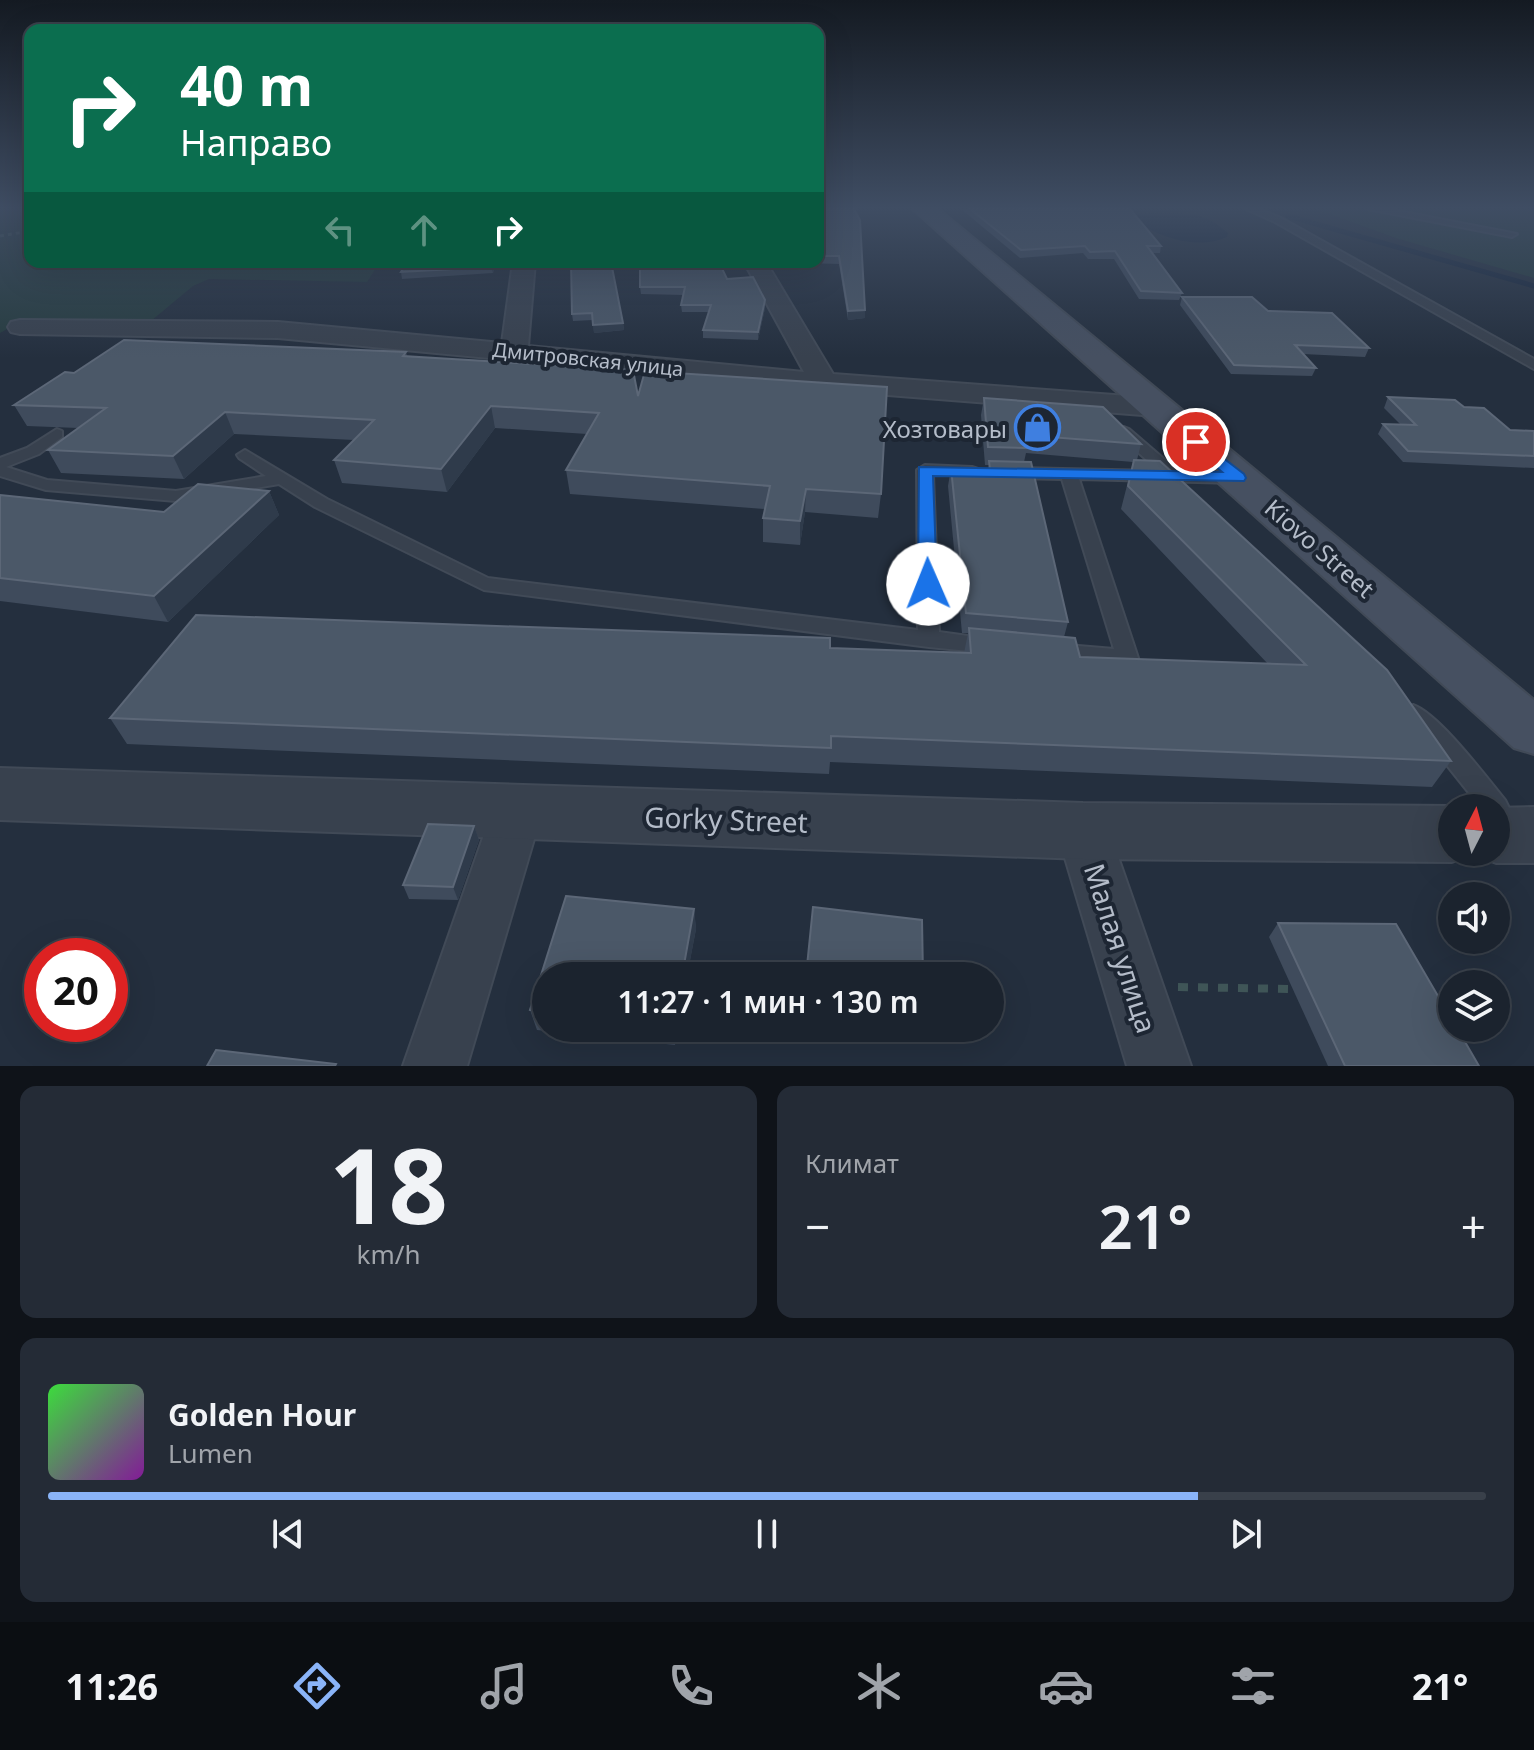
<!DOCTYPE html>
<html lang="ru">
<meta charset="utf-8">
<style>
:root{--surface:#1b232e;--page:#242b36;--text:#f1f3f6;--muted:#a0a4aa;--line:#39404a;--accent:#8ab4f8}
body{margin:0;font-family:"Noto Sans",sans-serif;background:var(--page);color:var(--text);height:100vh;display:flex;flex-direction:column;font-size:30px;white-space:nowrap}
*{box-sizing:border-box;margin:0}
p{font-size:26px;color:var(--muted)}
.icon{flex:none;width:44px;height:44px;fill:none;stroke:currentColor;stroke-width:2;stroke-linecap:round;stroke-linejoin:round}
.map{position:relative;height:1066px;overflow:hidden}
.side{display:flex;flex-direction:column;gap:20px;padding:20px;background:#0f1319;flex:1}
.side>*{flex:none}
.top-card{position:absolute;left:24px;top:24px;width:800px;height:244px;border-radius:16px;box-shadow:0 8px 32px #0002,0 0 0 2px var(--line);background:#0b6e4f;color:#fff;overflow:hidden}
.needle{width:52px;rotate:6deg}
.fabs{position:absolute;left:1438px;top:794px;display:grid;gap:16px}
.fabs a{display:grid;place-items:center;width:72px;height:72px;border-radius:50%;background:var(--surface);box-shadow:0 8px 32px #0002,0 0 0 2px var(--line);font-size:40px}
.speed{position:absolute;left:24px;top:938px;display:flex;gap:16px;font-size:40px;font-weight:700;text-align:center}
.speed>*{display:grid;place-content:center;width:104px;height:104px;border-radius:50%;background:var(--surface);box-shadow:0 8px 32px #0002,0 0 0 2px var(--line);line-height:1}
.speed .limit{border:12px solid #d22;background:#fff;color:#111}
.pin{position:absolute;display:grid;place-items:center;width:68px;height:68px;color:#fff;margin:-34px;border:4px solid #fff;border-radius:50%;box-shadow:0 2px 8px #0007}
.me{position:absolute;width:88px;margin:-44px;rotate:359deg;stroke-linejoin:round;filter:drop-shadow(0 0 6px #0008)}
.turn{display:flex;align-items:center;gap:28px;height:168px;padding:0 24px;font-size:36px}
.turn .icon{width:104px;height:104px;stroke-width:2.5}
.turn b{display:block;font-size:56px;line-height:68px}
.lanes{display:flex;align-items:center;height:76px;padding:0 24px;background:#0003;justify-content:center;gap:40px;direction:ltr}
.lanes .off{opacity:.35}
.big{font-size:60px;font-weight:600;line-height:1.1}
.side .tile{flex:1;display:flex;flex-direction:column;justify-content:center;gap:12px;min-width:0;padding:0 28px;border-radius:16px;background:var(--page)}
.side .dial{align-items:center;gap:0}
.dial b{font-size:104px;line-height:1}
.song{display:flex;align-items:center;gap:24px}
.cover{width:96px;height:96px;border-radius:12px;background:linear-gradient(135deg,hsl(120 70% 55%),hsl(290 70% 35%))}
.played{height:8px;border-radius:4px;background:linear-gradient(90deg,var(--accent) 80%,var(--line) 80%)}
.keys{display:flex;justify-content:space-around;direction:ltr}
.heat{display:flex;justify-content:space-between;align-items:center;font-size:44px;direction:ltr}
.side .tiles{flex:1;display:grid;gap:20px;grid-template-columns:1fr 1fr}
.tile:last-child{grid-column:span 2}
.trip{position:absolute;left:532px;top:962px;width:472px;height:80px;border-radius:40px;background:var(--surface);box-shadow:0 8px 32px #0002,0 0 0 2px var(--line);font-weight:600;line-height:80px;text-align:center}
.menu{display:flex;height:128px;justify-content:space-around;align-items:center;background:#0b0e12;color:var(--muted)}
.menu .icon{width:56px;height:56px}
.menu .current{color:var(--accent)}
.menu b{font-size:36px;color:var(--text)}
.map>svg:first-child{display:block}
</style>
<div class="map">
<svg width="1534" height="1066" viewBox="0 0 1534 1066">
<rect width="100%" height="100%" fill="#242f3e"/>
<!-- green -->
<g fill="#263c3f">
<path d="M0 209H30V262H380L367 282 209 279 193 286 151 321H22L0 333Z"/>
<path d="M1315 209H1534V278L1399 239Z"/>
</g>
<!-- water -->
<path fill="#17263c" d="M1153 213C1186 214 1202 210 1228 233L1227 237C1197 250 1160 238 1135 220L1137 214Z"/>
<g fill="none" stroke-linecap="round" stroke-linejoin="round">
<!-- stream -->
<path stroke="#17263c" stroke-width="5" d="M1288 216 1534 286"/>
<defs>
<g id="service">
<path d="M1246 209H1259L1281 218 1534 359V369L1275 222Z"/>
<path d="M1368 209H1388L1517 234 1512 237Z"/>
<path d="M1124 427 1129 429 1179 472 1236 473 1244 478 1236 483 1079 479 1138 658 1135 663 1127 666 1048 657 1044 652 1048 647 1055 644 1114 649 1062 479 1010 478 1002 473 1010 468 1159 471 1119 435V429Z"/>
<path d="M57 429 62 431V437L39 454 6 467 47 480 176 491 266 476 239 458 237 455 245 450 327 499 488 578 918 630 917 470 925 465 972 467 978 469 980 472 978 475H933L939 632 990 639 997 641 1001 646 997 651 990 653 929 647 484 590 315 507 279 484 176 501 46 490 0 476V458L27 448Z"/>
<path d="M1413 705C1439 714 1486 777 1505 800L1509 808 1505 816 1496 819V808H1481L1438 754 1405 720 1402 714 1405 708Z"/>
</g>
<g id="minor">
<path d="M513 262H535L528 346 804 372 744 262H766L833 374 1155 398 1165 401 1170 407 1165 413 1155 416 824 390 278 338 20 334 11 332 8 327 11 322 20 320 278 322 502 343Z"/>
<path d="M517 790 535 797 542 812 467 1066H403L492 812 499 797Z"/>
<path d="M1083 808 1101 815 1109 831 1191 1066H1127L1057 831 1065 815Z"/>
</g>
<path id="tertiary" d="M0 768 1083 803 1452 806 1457 808H1452V852H1496L1494 808 1534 807V863H1496L1473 854 1452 862 1083 859 0 820Z"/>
<path id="secondary" d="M913 209H938L1534 700V754L1514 748Z"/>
</defs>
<!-- service casing -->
<use href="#service" stroke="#414a57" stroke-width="4"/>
<!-- minor casing -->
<use href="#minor" stroke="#414a57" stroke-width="4"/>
<!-- tertiary casing -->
<use href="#tertiary" stroke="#414a57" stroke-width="4"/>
<!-- secondary casing -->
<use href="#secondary" stroke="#414a57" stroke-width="4"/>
<!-- path-far1 -->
<path stroke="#3f5557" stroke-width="3" stroke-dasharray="4 4" stroke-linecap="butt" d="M0 236 30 231"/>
<!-- path -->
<path stroke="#3f5557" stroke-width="8" stroke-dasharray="10 10" stroke-linecap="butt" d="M1178 987 1293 989"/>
<!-- service -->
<use href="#service" fill="#38414e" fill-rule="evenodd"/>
<!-- minor -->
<use href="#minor" fill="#38414e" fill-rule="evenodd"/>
<!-- tertiary -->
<use href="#tertiary" fill="#38414e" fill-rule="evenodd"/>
<!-- secondary -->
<use href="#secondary" fill="#465061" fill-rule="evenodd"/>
</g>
<!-- wall -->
<g fill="#3f4b5c" fill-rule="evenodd">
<path d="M818 209 865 310V318L848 320 839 264 770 262H818Z"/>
<path d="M961 209H1130L1161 246 1160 253H1152L1182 293 1179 300 1139 299 1114 259H1088L1083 253 1020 258Z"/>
<path d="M496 262 493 273 402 279 401 272Z"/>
<path d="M688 262H719L727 279 765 308 758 340 703 338V330L709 312H682L681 305 683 295 641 294 640 287 689 265Z"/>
<path d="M602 268 623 323 624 330 594 333 593 320 573 321 572 314Z"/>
<path d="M1182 297 1268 311 1369 348 1365 357 1303 354 1316 368 1312 376 1231 374 1180 305Z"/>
<path d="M406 352 407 356 638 396 881 494 878 518 805 512 800 545 763 542V518L765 509 570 494 566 470 587 434 495 428 447 492 342 483 334 460 354 440 234 434 184 479 61 473 48 450 78 428 27 426 14 405 74 373Z"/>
<path d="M1388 397 1464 407 1510 430 1534 431V468L1403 462 1378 434 1383 424H1400L1384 408Z"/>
<path d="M984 398 1141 444 1137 460 1451 761 1432 787 830 762 829 774 127 744 110 718 830 648 964 653 968 633H962L948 486 951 468 988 470 989 465H985L981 415ZM1026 453 1133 462 1121 509 1268 664 1080 657 1064 637 1068 622 1024 462Z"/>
<path d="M269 491 279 515 168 622 0 601V495L164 512Z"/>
<path d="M474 826 479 840 458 900 409 899 403 885Z"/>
<path d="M566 896 694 909 696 929 687 976H546V1028H678L675 1045 537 1030 530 1010Z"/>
<path d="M1278 923 1479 1066H1328L1269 937Z"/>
</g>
<!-- shaded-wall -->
<g fill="#2f3b4b">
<path d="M493 262H496L493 273 491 267Z"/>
<path d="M765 300V308L758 340V332Z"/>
<path d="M865 310V318L848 320V311Z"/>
<path d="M623 323 624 330 594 333 593 325Z"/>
<path d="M491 406 495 428 447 492 441 469Z"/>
<path d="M225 412 234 434 184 479 173 456Z"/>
<path d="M806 489 805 512 800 545V521Z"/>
<path d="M269 491 279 515 168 622 154 596Z"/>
<path d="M474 826 479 840 458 900 453 887Z"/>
<path d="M694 909 696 929 687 976H682Z"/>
<path d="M673 1028H678L675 1045Z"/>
</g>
<!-- building -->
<g fill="#4b5868" stroke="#5c6777" stroke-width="2">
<path d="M818 209H854L860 220 865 310 848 311 839 256H818Z"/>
<path d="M970 209H1130L1161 246H1147L1182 293 1141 291 1115 251 1090 252 1085 246 1021 250Z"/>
<path d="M407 262H493L491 267 401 272Z"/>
<path d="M571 262H601L602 268 612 267 623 323 593 325 592 313 572 314Z"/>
<path d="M691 262H719L727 279 753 277 765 300 758 332 703 330 711 305H681L685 287H640V267L692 265Z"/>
<path d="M1182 297H1252L1268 311 1332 313 1369 348 1295 345 1316 368 1234 365Z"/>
<path d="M124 340 406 352 403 356 633 370 638 396 645 371 887 387 881 494 806 489 800 521 763 518 770 486 566 470 599 413 491 406 441 469 334 460 374 420 225 412 173 456 48 450 106 408 14 405 65 372 74 373Z"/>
<path d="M1388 397 1455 400 1464 407 1484 408 1510 430 1534 431V456L1408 451 1383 424 1416 425Z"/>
<path d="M984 398 1103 407 1141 444 1024 435 1027 448 988 447Z"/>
<path d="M1134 460 1160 461 1387 670 1451 761 831 736V748L110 718 196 615 830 638V648L971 653 969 628 1075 638 1080 657 1306 665 1128 486Z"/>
<path d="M989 461 1031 462 1068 622 966 613 951 468 990 470Z"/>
<path d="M198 484 269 491 154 596 0 578V495L164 512Z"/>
<path d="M428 824 474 826 453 887 403 885Z"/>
<path d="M566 896 694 909 682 976H546V1012L530 1010Z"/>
<path d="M813 907 922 920 923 976H806Z"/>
<path d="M1278 923 1396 924 1452 1020V1028H1457L1479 1066H1345Z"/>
<path d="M216 1050 336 1064 335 1066H207Z"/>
</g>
<!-- sky -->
<linearGradient id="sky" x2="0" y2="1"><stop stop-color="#141a22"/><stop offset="0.58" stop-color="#3f4d63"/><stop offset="1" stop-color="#3f4d63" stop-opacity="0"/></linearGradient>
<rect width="1534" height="358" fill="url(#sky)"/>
<!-- route -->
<path fill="#1a73e8" stroke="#114b97" stroke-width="2" d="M1196 437 1244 474 1246 478 1244 481 933 476 937 584 928 590 918 584 919 467 1222 472 1191 446V439Z"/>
<!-- icons -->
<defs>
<symbol id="shop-ring" viewBox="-11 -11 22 22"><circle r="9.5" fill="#1d2633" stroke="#3f7fe0" stroke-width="1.5"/><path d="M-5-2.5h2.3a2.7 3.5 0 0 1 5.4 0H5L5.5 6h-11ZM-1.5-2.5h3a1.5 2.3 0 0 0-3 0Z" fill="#3f7fe0"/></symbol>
</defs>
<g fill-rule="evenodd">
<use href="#shop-ring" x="1012" y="402" width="51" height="51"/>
</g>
<g text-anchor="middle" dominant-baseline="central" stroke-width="8" stroke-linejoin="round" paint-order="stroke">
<!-- far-street labels -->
<g font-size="20" fill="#b4bcc9" stroke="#1d2633">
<text transform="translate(588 359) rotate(6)">Дмитровская улица</text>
</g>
<!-- poi labels -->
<g font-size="24" fill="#b4bcc9" stroke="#1d2633" text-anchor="end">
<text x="1007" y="428">Хозтовары</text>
</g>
<!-- street labels -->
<g font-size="24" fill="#b4bcc9" stroke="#1d2633">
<text transform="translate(1320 548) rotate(41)">Kiovo Street</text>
</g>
<!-- near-street labels -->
<g font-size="28" fill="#b4bcc9" stroke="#1d2633">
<text transform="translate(726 819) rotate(2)">Gorky Street</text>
<text transform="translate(1121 948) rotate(72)">Малая улица</text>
</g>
</g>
</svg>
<div class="fabs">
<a><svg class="needle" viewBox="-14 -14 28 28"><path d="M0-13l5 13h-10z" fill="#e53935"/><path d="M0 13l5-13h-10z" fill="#a0a4aa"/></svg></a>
<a><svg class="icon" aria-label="sound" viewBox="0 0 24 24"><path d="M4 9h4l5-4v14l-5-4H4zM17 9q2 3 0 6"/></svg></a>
<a><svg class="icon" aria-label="layers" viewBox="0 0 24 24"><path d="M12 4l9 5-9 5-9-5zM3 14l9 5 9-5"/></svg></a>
</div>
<div class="speed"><div class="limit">20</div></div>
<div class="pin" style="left:1196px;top:442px;background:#d93025"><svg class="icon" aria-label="arrive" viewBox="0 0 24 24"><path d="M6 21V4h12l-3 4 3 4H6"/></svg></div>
<svg class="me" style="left:928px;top:584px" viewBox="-20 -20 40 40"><circle r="19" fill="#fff"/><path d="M0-13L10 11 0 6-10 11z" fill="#1a73e8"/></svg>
<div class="trip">11:27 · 1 мин · 130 m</div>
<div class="top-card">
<div class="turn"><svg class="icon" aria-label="right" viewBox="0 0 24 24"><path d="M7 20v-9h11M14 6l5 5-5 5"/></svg><div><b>40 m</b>Направо</div></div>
<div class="lanes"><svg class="icon off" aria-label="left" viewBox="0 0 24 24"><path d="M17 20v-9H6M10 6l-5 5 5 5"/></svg><svg class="icon off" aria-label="ahead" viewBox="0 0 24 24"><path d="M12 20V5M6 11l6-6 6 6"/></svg><svg class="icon" aria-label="right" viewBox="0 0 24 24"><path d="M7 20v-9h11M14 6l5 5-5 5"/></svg></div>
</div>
</div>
<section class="side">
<div class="tiles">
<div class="tile dial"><b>18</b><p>km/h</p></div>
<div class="tile"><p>Климат</p>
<div class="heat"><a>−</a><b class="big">21°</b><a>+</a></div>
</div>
<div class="tile">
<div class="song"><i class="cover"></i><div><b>Golden Hour</b><p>Lumen</p></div></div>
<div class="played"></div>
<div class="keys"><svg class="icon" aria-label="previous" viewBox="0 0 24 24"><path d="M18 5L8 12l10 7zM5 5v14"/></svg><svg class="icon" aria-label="pause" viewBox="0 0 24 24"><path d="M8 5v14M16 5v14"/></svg><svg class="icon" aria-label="next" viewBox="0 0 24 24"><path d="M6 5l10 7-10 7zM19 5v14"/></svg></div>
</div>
</div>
</section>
<nav class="menu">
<b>11:26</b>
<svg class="icon current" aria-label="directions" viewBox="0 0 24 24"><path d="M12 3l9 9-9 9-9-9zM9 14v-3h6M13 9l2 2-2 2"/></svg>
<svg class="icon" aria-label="music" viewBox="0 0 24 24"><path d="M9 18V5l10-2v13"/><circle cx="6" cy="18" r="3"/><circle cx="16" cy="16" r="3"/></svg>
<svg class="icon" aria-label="phone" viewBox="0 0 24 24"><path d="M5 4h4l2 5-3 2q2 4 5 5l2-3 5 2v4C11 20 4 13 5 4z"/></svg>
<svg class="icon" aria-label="climate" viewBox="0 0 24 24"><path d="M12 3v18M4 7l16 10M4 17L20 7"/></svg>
<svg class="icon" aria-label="car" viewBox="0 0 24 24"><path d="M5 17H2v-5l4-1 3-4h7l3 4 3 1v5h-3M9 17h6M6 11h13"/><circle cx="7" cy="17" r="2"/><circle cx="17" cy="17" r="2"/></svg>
<svg class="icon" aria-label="filters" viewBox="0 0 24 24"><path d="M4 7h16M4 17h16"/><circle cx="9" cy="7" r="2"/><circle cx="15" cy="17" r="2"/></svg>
<b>21°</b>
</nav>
